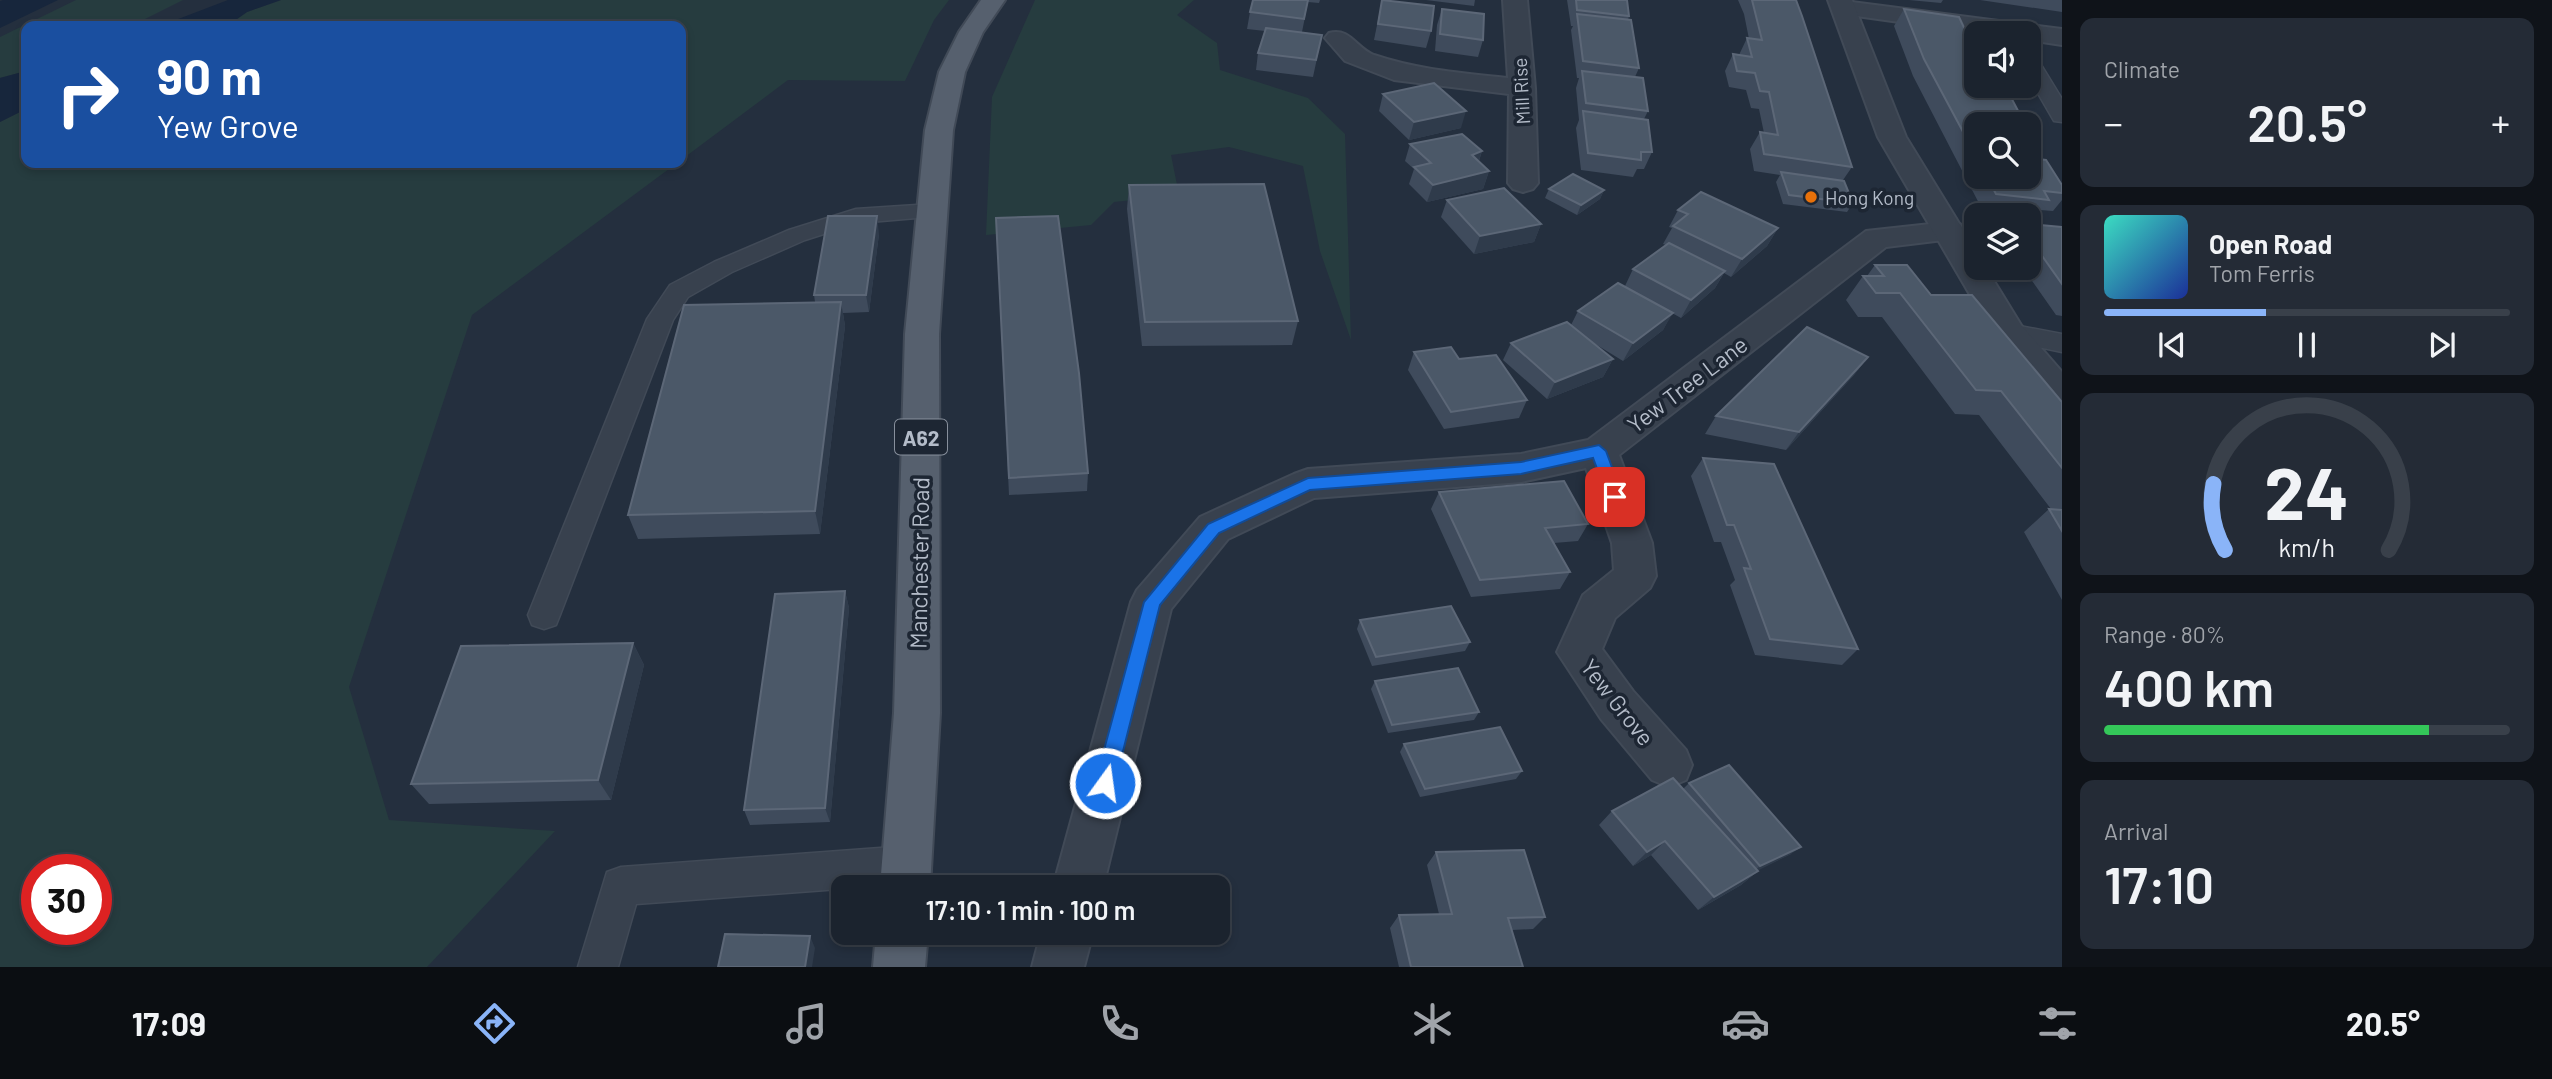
<!DOCTYPE html>
<meta charset="utf-8">
<style>
:root{--surface:#1b232e;--page:#242b36;--text:#f1f3f6;--muted:#a0a4aa;--line:#39404a;--accent:#8ab4f8}
body{margin:0;font-family:Barlow,sans-serif;background:var(--page);color:var(--text);height:100vh;display:flex;flex-direction:column;font-size:26px;white-space:nowrap}
*{box-sizing:border-box;margin:0}
p{font-size:23px;color:var(--muted)}
.icon{flex:none;width:38px;height:38px;fill:none;stroke:currentColor;stroke-width:2;stroke-linecap:round;stroke-linejoin:round}
.map{position:relative;flex:1;overflow:hidden}
.panel{display:flex;flex-direction:column;gap:18px;padding:18px;background:#0f1319;width:490px}
.panel>*{flex:none}
.guide{position:absolute;left:21px;top:21px;width:665px;height:147px;border-radius:14px;box-shadow:0 4px 10px #0003,0 0 0 2px var(--line);background:#1a4fa0;color:#fff;overflow:hidden}
.controls{position:absolute;left:1964px;top:21px;display:grid;gap:14px}
.controls a{display:grid;place-items:center;width:77px;height:77px;border-radius:14px;background:var(--surface);box-shadow:0 4px 10px #0003,0 0 0 2px var(--line);font-size:35px}
.speed{position:absolute;left:21px;top:854px;display:flex;gap:14px;font-size:35px;font-weight:700;text-align:center}
.speed>*{display:grid;place-content:center;width:91px;height:91px;border-radius:50%;background:var(--surface);box-shadow:0 4px 10px #0003,0 0 0 2px var(--line);line-height:1}
.speed .limit{border:10px solid #d22;background:#fff;color:#111}
.pin{position:absolute;display:grid;place-items:center;width:60px;height:60px;color:#fff;margin:-30px;border-radius:14px;box-shadow:0 4px 10px #0006}
.me{position:absolute;width:77px;margin:-38px;rotate:14deg;stroke-linejoin:round;filter:drop-shadow(0 0 5px #0008)}
.turn{display:flex;align-items:center;gap:24px;height:147px;padding:0 21px;font-size:32px}
.turn .icon{width:91px;height:91px;stroke-width:2.5}
.turn b{display:block;font-size:49px;line-height:60px}
.big{font-size:52px;font-weight:600;line-height:1.1}
.panel .tile{flex:1;display:flex;flex-direction:column;justify-content:center;gap:10px;min-width:0;padding:0 24px;border-radius:14px;background:var(--page)}
.panel .dial{align-items:center;gap:0}
.dial svg{height:182px;overflow:visible;fill:none;stroke:var(--line);stroke-width:7;stroke-linecap:round;text-anchor:middle}
.dial text{fill:var(--text);stroke:none}
.song{display:flex;align-items:center;gap:21px}
.cover{width:84px;height:84px;border-radius:10px;background:linear-gradient(135deg,hsl(170 70% 55%),hsl(230 70% 35%))}
.played{height:7px;border-radius:4px;background:linear-gradient(90deg,var(--accent) 40%,var(--line) 40%)}
.keys{display:flex;justify-content:space-around;direction:ltr}
.heat{display:flex;justify-content:space-between;align-items:center;font-size:38px;direction:ltr}
.charge{height:10px;border-radius:5px;background:linear-gradient(90deg,#34c759 80%,var(--line) 0)}
.trip{position:absolute;left:831px;top:875px;width:399px;height:70px;border-radius:14px;background:var(--surface);box-shadow:0 4px 10px #0003,0 0 0 2px var(--line);font-weight:600;line-height:70px;text-align:center}
.menu{display:flex;height:112px;justify-content:space-around;align-items:center;background:#0b0e12;color:var(--muted)}
.menu .icon{width:49px;height:49px}
.menu .active{color:var(--accent)}
.menu b{font-size:32px;color:var(--text)}
main{display:flex;flex:1;min-height:0}
.map>svg:first-child{display:block}
</style>
<main>
<div class="map">
<svg width="2062" height="967" viewBox="0 0 2062 967">
<rect width="100%" height="100%" fill="#242f3e"/>
<!-- green -->
<g fill="#263c3f" fill-rule="evenodd">
<path d="M76 0H183L131 26H26V71L0 78V37Z"/>
<path d="M281 0H949L934 20 905 81 788 80 681 160V26H227L247 12Z"/>
<path d="M1035 0H1194L1177 15 1217 43 1220 70 1308 98 1345 134 1351 340 1320 251 1303 166 1229 147 1171 155 1179 195 1114 202 1091 225 986 235 992 97Z"/>
<path d="M26 109V163H677L472 315 349 687 389 820 555 831 427 967H0V122ZM37 870H96V929H37Z"/>
</g>
<!-- water -->
<g fill="#17263c">
<path d="M3 0H58L0 28V1Z"/>
<path d="M228 0H281L247 12 227 26H160Z"/>
<path d="M26 71V109L0 122V78Z"/>
</g>
<g fill="none" stroke-linecap="round" stroke-linejoin="round">
<defs>
<g id="service">
<path d="M2028 53 2035 55 2062 99V122L2054 121 2028 76Z"/>
<path d="M932 204 940 206 944 211 940 216 858 223 805 240 732 272 688 297 673 320 560 615 556 625 544 629 532 625 528 615 647 319 670 285 714 262 789 230 856 209Z"/>
<path d="M2009 324 2062 334V352L2000 339 1996 333 2000 327Z"/>
<path d="M907 846 921 852 926 865 921 878 907 884 636 904 618 967H578L607 872 621 867Z"/>
</g>
<g id="minor">
<path d="M1503 0H1527L1535 88 1538 183 1533 189 1523 192 1513 189 1508 183 1509 94 1394 80 1345 61 1325 38 1329 33C1350 27 1356 48 1374 55 1418 70 1462 73 1508 78Z"/>
<path d="M1844 1 2062 29V45L2028 40V33H1978L1835 13 1832 8 1835 3Z"/>
<path d="M1949 222 1960 224 1964 231 1960 238 1886 247 1619 455 1652 543 1656 576 1650 588 1615 618 1602 649 1633 691 1686 750 1692 765 1686 780 1669 787 1652 780 1601 719 1557 652 1583 595 1614 570 1612 543 1586 468 1521 482 1314 498 1228 539 1171 609 1103 887H1053L1131 602 1137 590 1200 517 1294 474 1308 469 1521 454 1588 440 1866 231Z"/>
<path d="M1041 933H1093L1084 967H1032Z"/>
</g>
<path id="tertiary" d="M1828 0H1852L1906 137 1976 251V268H1986L2021 325 2062 372V408L2049 404 1997 341 1878 137Z"/>
<g id="primary">
<path d="M981 0H1005L983 32 965 72 953 130 939 334 940 713 930 887H880L894 713 905 334 925 130 939 72 959 32Z"/>
<path d="M876 933H928L925 967H873Z"/>
</g>
</defs>
<!-- service casing -->
<use href="#service" stroke="#414a57" stroke-width="3"/>
<!-- minor casing -->
<use href="#minor" stroke="#414a57" stroke-width="4"/>
<!-- tertiary casing -->
<use href="#tertiary" stroke="#414a57" stroke-width="4"/>
<!-- primary casing -->
<use href="#primary" stroke="#414a57" stroke-width="4"/>
<!-- service -->
<use href="#service" fill="#38414e" fill-rule="evenodd"/>
<!-- minor -->
<use href="#minor" fill="#38414e" fill-rule="evenodd"/>
<!-- tertiary -->
<use href="#tertiary" fill="#38414e" fill-rule="evenodd"/>
<!-- primary -->
<use href="#primary" fill="#56606e" fill-rule="evenodd"/>
</g>
<!-- wall -->
<g fill="#3f4b5c">
<path d="M1253 0H1320L1319 3 1308 2 1302 32 1322 35 1313 77 1256 70 1258 53 1265 31 1247 29 1250 12Z"/>
<path d="M1382 0 1431 31 1426 48 1374 40Z"/>
<path d="M1426 0H1475L1474 6Z"/>
<path d="M1567 0H1627L1629 16 1628 20 1639 68 1635 77 1648 111 1644 119 1652 152 1644 169H1637L1633 177 1581 170 1576 128 1579 120 1576 88 1579 78H1577L1571 30 1573 26H1571Z"/>
<path d="M1738 0H1796L1852 167 1843 180 1853 203 1847 212 1783 204 1776 182 1780 175 1754 171 1750 149 1760 132 1764 133 1759 109 1751 108 1746 90 1729 87 1725 71 1733 54 1739 55 1747 38 1749 39 1744 14Z"/>
<path d="M1909 0H1943L1941 3Z"/>
<path d="M1980 0H2062V12Z"/>
<path d="M1442 9 1483 40 1478 57 1435 51 1437 25Z"/>
<path d="M1904 9 1976 124V177H2028V141L2041 151 2035 159 2062 185V200L2053 211 2040 210 2034 217H2028V215H2017L1983 211 1913 76 1894 26Z"/>
<path d="M1383 94 1461 128 1409 140 1379 111Z"/>
<path d="M1410 144 1482 151 1479 161 1489 171 1483 189 1427 202 1409 184 1414 169 1405 161Z"/>
<path d="M1129 185 1298 321 1292 345 1142 346 1127 209Z"/>
<path d="M1549 189 1604 190 1600 199 1577 215 1545 198Z"/>
<path d="M1447 200 1541 224 1534 242 1474 254 1441 217Z"/>
<path d="M1678 210 1778 228 1767 246 1731 277 1724 273 1715 288 1681 318 1672 313 1663 330 1623 361 1592 342 1613 359 1603 377 1547 399 1503 360 1511 343 1571 325 1578 311 1625 286 1633 269 1666 245 1663 244 1672 228 1669 227Z"/>
<path d="M996 218 1088 473 1087 491 1009 495Z"/>
<path d="M2028 224 2062 227V316L2056 315 2023 268H2028Z"/>
<path d="M879 234 869 312 843 313 845 326 820 534 638 539 628 515 815 302 814 295Z"/>
<path d="M1875 265 1931 295 2062 402V600L2024 532 2049 509H2051L1979 415 1955 414 1882 317H1858L1846 300 1863 276H1867Z"/>
<path d="M1414 352 1459 359 1527 400 1519 418 1444 429 1408 370Z"/>
<path d="M1868 357 1854 375 1786 450 1705 434 1716 416Z"/>
<path d="M1703 458 1858 649 1842 665 1755 655 1730 585 1735 580 1721 542H1714L1691 476Z"/>
<path d="M1439 492 1588 524 1578 541 1554 543 1570 572 1560 589 1471 597 1431 509Z"/>
<path d="M845 591 849 608 830 822 750 825 744 810Z"/>
<path d="M1360 620 1470 642 1465 651 1372 666 1357 629Z"/>
<path d="M633 643 644 665 611 800 429 804 411 784Z"/>
<path d="M1375 681 1479 712 1474 720 1388 733 1371 689Z"/>
<path d="M1404 744 1522 771 1516 779 1420 797 1400 752Z"/>
<path d="M1689 783 1791 854 1757 870 1758 871 1741 885 1698 910 1651 855 1633 866 1599 825 1612 811 1683 789Z"/>
<path d="M1436 852 1545 917 1533 929 1512 930 1523 967H1399L1390 928 1399 915 1439 914 1427 865Z"/>
</g>
<!-- shaded-wall -->
<g fill="#2f3b4b">
<path d="M1466 111 1461 128 1409 140 1414 122Z"/>
<path d="M1482 151 1476 169 1472 155Z"/>
<path d="M1489 171 1483 189 1427 202 1433 185Z"/>
<path d="M1604 190 1600 199 1577 215 1581 205Z"/>
<path d="M877 216 879 234 869 312 866 295Z"/>
<path d="M1541 224 1534 242 1474 254 1480 236Z"/>
<path d="M1778 228 1767 246 1731 277 1742 259Z"/>
<path d="M1725 271 1715 288 1681 318 1691 300Z"/>
<path d="M841 302 845 326 820 534 815 511Z"/>
<path d="M1673 313 1663 330 1623 361 1633 343Z"/>
<path d="M1868 357 1854 375 1786 450 1799 432Z"/>
<path d="M1613 359 1603 377 1547 399 1555 382Z"/>
<path d="M845 591 849 608 830 822 825 808Z"/>
<path d="M633 643 644 665 611 800 598 780Z"/>
<path d="M1665 841 1651 855 1633 866 1647 852Z"/>
<path d="M1801 847 1791 854 1751 874 1760 866Z"/>
<path d="M1758 871 1741 885 1698 910 1714 897Z"/>
<path d="M810 936 815 948 812 967H805Z"/>
</g>
<!-- building -->
<g fill="#4b5868" stroke="#5c6777" stroke-width="2">
<path d="M1253 0H1308L1304 19 1250 12Z"/>
<path d="M1382 0 1434 6 1431 31 1378 24Z"/>
<path d="M1576 0H1627L1629 16 1577 10Z"/>
<path d="M1752 0H1796L1802 16 1852 167 1764 154 1760 132 1778 135 1769 92 1760 91 1755 73 1737 71 1733 54 1752 57 1747 38 1762 40Z"/>
<path d="M1442 9 1484 14 1483 40 1440 34Z"/>
<path d="M1904 9 1959 17 1976 53V86H2005L2025 124H1976V156L1924 59Z"/>
<path d="M1577 14 1631 20 1639 68 1583 61Z"/>
<path d="M1266 28 1322 35 1316 60 1258 53Z"/>
<path d="M1582 71 1643 78 1648 111 1586 103Z"/>
<path d="M1434 83 1466 111 1414 122 1383 94Z"/>
<path d="M1583 111 1648 120 1652 152H1641V160L1588 153Z"/>
<path d="M1462 134 1482 151 1472 155 1489 171 1433 185 1414 167 1431 163 1410 144Z"/>
<path d="M2028 141 2036 142 2041 151 2028 150Z"/>
<path d="M2028 155 2030 158 2046 160 2062 185V193L2044 191 2049 200 1996 194 1987 177H2028Z"/>
<path d="M1781 172 1844 181 1853 203 1789 195Z"/>
<path d="M1573 174 1604 190 1581 205 1549 189Z"/>
<path d="M1264 184 1298 321 1145 322 1129 185Z"/>
<path d="M1504 188 1541 224 1480 236 1447 200Z"/>
<path d="M1701 192 1778 228 1742 259 1673 226 1688 214 1678 210Z"/>
<path d="M828 216H877L866 295H814Z"/>
<path d="M1058 216 1079 373 1088 473 1009 478 996 218Z"/>
<path d="M2028 224 2062 227V284L2028 236Z"/>
<path d="M1669 243 1725 271 1691 300 1633 269Z"/>
<path d="M1875 265H1907L1931 295H1972L2062 402V468L2001 391 1976 390 1900 293H1876L1863 276H1884Z"/>
<path d="M1618 283 1673 313 1633 343 1578 311Z"/>
<path d="M841 302 815 511 628 515 684 305Z"/>
<path d="M1567 322 1613 359 1555 382 1511 343Z"/>
<path d="M1807 327 1868 357 1799 432 1716 416Z"/>
<path d="M1451 347 1459 359 1496 355 1527 400 1451 412 1414 352Z"/>
<path d="M1703 458 1774 464 1858 649 1770 639 1744 568 1751 569 1734 525H1727Z"/>
<path d="M1564 481 1588 524 1545 528 1570 572 1480 580 1439 492Z"/>
<path d="M2049 509 2062 510V531Z"/>
<path d="M845 591 825 808 744 810 775 594Z"/>
<path d="M1451 606 1470 642 1376 657 1360 620Z"/>
<path d="M633 643 598 780 411 784 461 646Z"/>
<path d="M1458 668 1479 712 1392 725 1375 681Z"/>
<path d="M1500 727 1522 771 1425 789 1404 744Z"/>
<path d="M1729 765 1801 847 1760 866 1689 783Z"/>
<path d="M1673 778 1758 871 1714 897 1665 841 1647 852 1612 811Z"/>
<path d="M1524 850 1545 917 1508 918 1523 967H1411L1399 915 1452 914 1436 852Z"/>
<path d="M725 934 810 936 805 967H718Z"/>
</g>
<!-- route -->
<path fill="#1a73e8" stroke="#114b97" stroke-width="2" d="M1599 445 1606 451 1623 497 1621 501H1609L1593 458 1521 474 1310 490 1219 533 1160 605 1115 783 1112 790 1105 793 1098 790 1095 783 1144 602 1208 524 1308 478 1521 462Z"/>
<!-- markers -->
<circle fill="#e8710a" stroke="#1d2633" stroke-width="2.5" cx="1811" cy="197" r="7"/>
<g text-anchor="middle" dominant-baseline="central" stroke-width="7" stroke-linejoin="round" paint-order="stroke">
<!-- far-street labels -->
<g font-size="19" fill="#b4bcc9" stroke="#1d2633">
<text transform="translate(1521 91) rotate(-93)">Mill Rise</text>
</g>
<!-- far-poi labels -->
<g font-size="19" fill="#b4bcc9" stroke="#1d2633" text-anchor="start">
<text x="1825" y="197">Hong Kong</text>
</g>
<!-- shield labels -->
<rect fill="#1d2633" stroke="#878f9c" stroke-width="2" x="895" y="419.5" width="52" height="35" rx="5"/>
<g font-size="21" font-weight="bold" fill="#b4bcc9">
<text x="921" y="437">A62</text>
</g>
<!-- street labels -->
<g font-size="23" fill="#b4bcc9" stroke="#1d2633">
<text transform="translate(1687 384) rotate(-37)">Yew Tree Lane</text>
<text transform="translate(919 563) rotate(-89)">Manchester Road</text>
<text transform="translate(1618 702) rotate(52)">Yew Grove</text>
</g>
</g>
</svg>
<div class="controls">
<a><svg class="icon" aria-label="sound" viewBox="0 0 24 24"><path d="M4 9h4l5-4v14l-5-4H4zM17 9q2 3 0 6"/></svg></a>
<a><svg class="icon" aria-label="search" viewBox="0 0 24 24"><circle cx="10" cy="10" r="6"/><path d="M15 15l6 6"/></svg></a>
<a><svg class="icon" aria-label="layers" viewBox="0 0 24 24"><path d="M12 4l9 5-9 5-9-5zM3 14l9 5 9-5"/></svg></a>
</div>
<div class="speed"><div class="limit">30</div></div>
<div class="pin" style="left:1615px;top:497px;background:#d93025"><svg class="icon" aria-label="arrive" viewBox="0 0 24 24"><path d="M6 21V4h12l-3 4 3 4H6"/></svg></div>
<svg class="me" style="left:1105px;top:783px" viewBox="-20 -20 40 40"><circle r="17" fill="#1a73e8" stroke="#fff" stroke-width="3"/><path d="M0-11L8 9 0 5-8 9z" fill="#fff"/></svg>
<div class="trip">17:10 · 1 min · 100 m</div>
<div class="guide">
<div class="turn"><svg class="icon" aria-label="right" viewBox="0 0 24 24"><path d="M7 20v-9h11M14 6l5 5-5 5"/></svg><div><b>90 m</b>Yew Grove</div></div>
</div>
</div>
<section class="panel">
<div class="tile"><p>Climate</p>
<div class="heat"><a>−</a><b class="big">20.5°</b><a>+</a></div>
</div>
<div class="tile">
<div class="song"><i class="cover"></i><div><b>Open Road</b><p>Tom Ferris</p></div></div>
<div class="played"></div>
<div class="keys"><svg class="icon" aria-label="previous" viewBox="0 0 24 24"><path d="M18 5L8 12l10 7zM5 5v14"/></svg><svg class="icon" aria-label="pause" viewBox="0 0 24 24"><path d="M8 5v14M16 5v14"/></svg><svg class="icon" aria-label="next" viewBox="0 0 24 24"><path d="M6 5l10 7-10 7zM19 5v14"/></svg></div>
</div>
<div class="tile dial"><svg viewBox="0 0 100 80">
<path d="M14 69A42 42 0 1 1 86 69"/>
<path d="M14 69A42 42 0 0 1 9 40" stroke="#8ab4f8"/>
<text x="50" y="56" font-size="32" font-weight="700">24</text>
<text x="50" y="72" font-size="11">km/h</text>
</svg></div>
<div class="tile"><p>Range · 80%</p><b class="big">400 km</b><div class="charge"></div></div>
<div class="tile"><p>Arrival</p><b class="big">17:10</b></div>
</section>
</main>
<nav class="menu">
<b>17:09</b>
<svg class="icon active" aria-label="directions" viewBox="0 0 24 24"><path d="M12 3l9 9-9 9-9-9zM9 14v-3h6M13 9l2 2-2 2"/></svg>
<svg class="icon" aria-label="music" viewBox="0 0 24 24"><path d="M9 18V5l10-2v13"/><circle cx="6" cy="18" r="3"/><circle cx="16" cy="16" r="3"/></svg>
<svg class="icon" aria-label="phone" viewBox="0 0 24 24"><path d="M5 4h4l2 5-3 2q2 4 5 5l2-3 5 2v4C11 20 4 13 5 4z"/></svg>
<svg class="icon" aria-label="climate" viewBox="0 0 24 24"><path d="M12 3v18M4 7l16 10M4 17L20 7"/></svg>
<svg class="icon" aria-label="car" viewBox="0 0 24 24"><path d="M5 17H2v-5l4-1 3-4h7l3 4 3 1v5h-3M9 17h6M6 11h13"/><circle cx="7" cy="17" r="2"/><circle cx="17" cy="17" r="2"/></svg>
<svg class="icon" aria-label="filters" viewBox="0 0 24 24"><path d="M4 7h16M4 17h16"/><circle cx="9" cy="7" r="2"/><circle cx="15" cy="17" r="2"/></svg>
<b>20.5°</b>
</nav>
